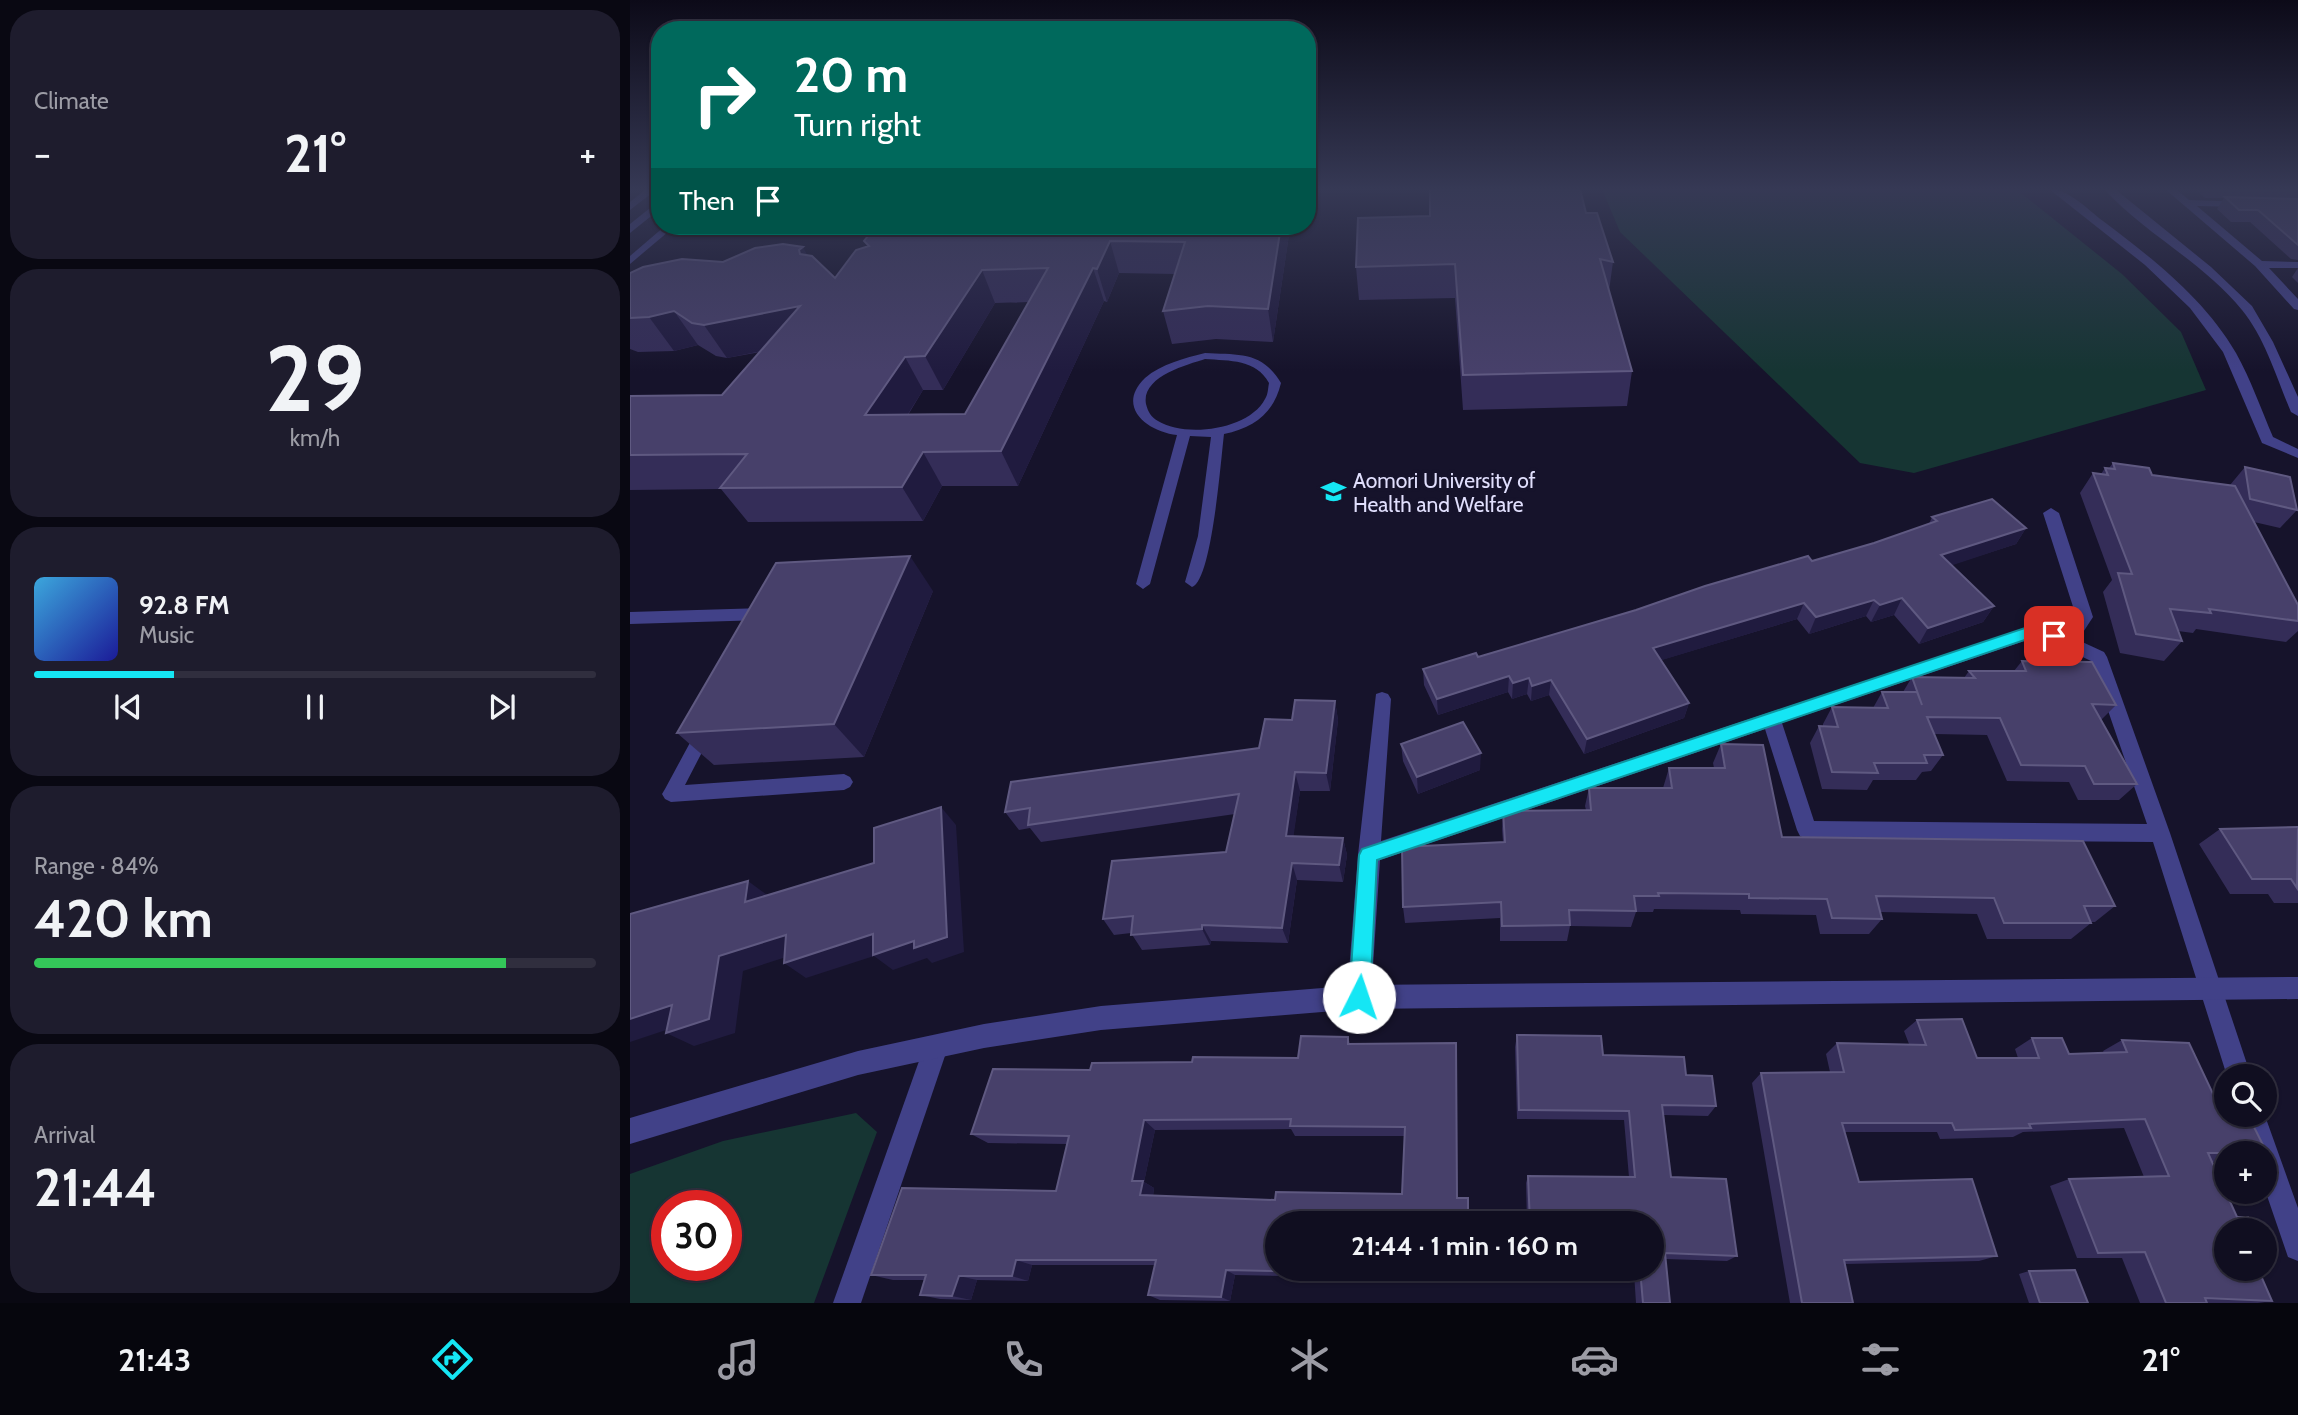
<!DOCTYPE html>
<meta charset="utf-8">
<style>
:root{--surface:#100e20;--page:#1e1c2d;--text:#f1f3f6;--muted:#9c9ca5;--line:#302e3e;--accent:#15e6f4}
body{margin:0;font-family:Cabin,sans-serif;background:var(--page);color:var(--text);height:100vh;display:flex;flex-direction:column;font-size:26px;white-space:nowrap}
*{box-sizing:border-box;margin:0}
p{font-size:23px;color:var(--muted)}
.icon{flex:none;width:38px;height:38px;fill:none;stroke:currentColor;stroke-width:2;stroke-linecap:round;stroke-linejoin:round}
.map{position:relative;flex:1;overflow:hidden}
.drawer{display:flex;flex-direction:column;gap:10px;padding:10px;background:#090812;width:630px}
.drawer>*{flex:none}
.top-card{position:absolute;left:21px;top:21px;width:665px;height:214px;border-radius:28px;box-shadow:0 2px 5px #0004,0 0 0 2px var(--line);background:#00695c;color:#fff;overflow:hidden}
.fabs{position:absolute;left:1584px;top:1064px;display:grid;gap:14px}
.fabs a{display:grid;place-items:center;width:63px;height:63px;border-radius:50%;background:var(--surface);box-shadow:0 2px 5px #0004,0 0 0 2px var(--line);font-size:35px}
.speed{position:absolute;left:21px;top:1190px;display:flex;gap:14px;font-size:35px;font-weight:700;text-align:center}
.speed>*{display:grid;place-content:center;width:91px;height:91px;border-radius:50%;background:var(--surface);box-shadow:0 2px 5px #0004,0 0 0 2px var(--line);line-height:1}
.speed .limit{border:10px solid #d22;background:#fff;color:#111}
.pin{position:absolute;display:grid;place-items:center;width:60px;height:60px;color:#fff;margin:-30px;border-radius:14px;box-shadow:0 4px 10px #0006}
.me{position:absolute;width:77px;margin:-38px;rotate:4deg;stroke-linejoin:round;filter:drop-shadow(0 0 5px #0008)}
.turn{display:flex;align-items:center;gap:24px;height:147px;padding:0 28px;font-size:32px}
.turn .icon{width:91px;height:91px;stroke-width:2.5}
.turn b{display:block;font-size:49px;line-height:60px}
.then{display:flex;align-items:center;height:66px;padding:0 28px;background:#0003;gap:14px;font-size:26px}
.big{font-size:52px;font-weight:700;line-height:1.1}
.drawer .card{flex:1;display:flex;flex-direction:column;justify-content:center;gap:10px;min-width:0;padding:0 24px;border-radius:28px;background:var(--page)}
.drawer .dial{align-items:center;gap:0}
.dial b{font-size:91px;line-height:1}
.song{display:flex;align-items:center;gap:21px}
.cover{width:84px;height:84px;border-radius:10px;background:linear-gradient(135deg,hsl(200 70% 55%),hsl(240 70% 35%))}
.played{height:7px;border-radius:4px;background:linear-gradient(90deg,var(--accent) 25%,var(--line) 25%)}
.keys{display:flex;justify-content:space-around;direction:ltr}
.heat{display:flex;justify-content:space-between;align-items:center;font-size:38px;direction:ltr}
.charge{height:10px;border-radius:5px;background:linear-gradient(90deg,#34c759 84%,var(--line) 0)}
.trip{position:absolute;left:635px;top:1211px;width:399px;height:70px;border-radius:35px;background:var(--surface);box-shadow:0 2px 5px #0004,0 0 0 2px var(--line);font-weight:700;line-height:70px;text-align:center}
.menu{display:flex;height:112px;justify-content:space-around;align-items:center;background:#06060d;color:var(--muted)}
.menu .icon{width:49px;height:49px}
.menu .on{color:var(--accent)}
.menu b{font-size:32px;color:var(--text)}
main{display:flex;flex:1;min-height:0}
.map>svg:first-child{display:block}
</style>
<main>
<section class="drawer">
<div class="card"><p>Climate</p>
<div class="heat"><a>−</a><b class="big">21°</b><a>+</a></div>
</div>
<div class="card dial"><b>29</b><p>km/h</p></div>
<div class="card">
<div class="song"><i class="cover"></i><div><b>92.8 FM</b><p>Music</p></div></div>
<div class="played"></div>
<div class="keys"><svg class="icon" aria-label="previous" viewBox="0 0 24 24"><path d="M18 5L8 12l10 7zM5 5v14"/></svg><svg class="icon" aria-label="pause" viewBox="0 0 24 24"><path d="M8 5v14M16 5v14"/></svg><svg class="icon" aria-label="next" viewBox="0 0 24 24"><path d="M6 5l10 7-10 7zM19 5v14"/></svg></div>
</div>
<div class="card"><p>Range · 84%</p><b class="big">420 km</b><div class="charge"></div></div>
<div class="card"><p>Arrival</p><b class="big">21:44</b></div>
</section>
<div class="map">
<svg width="1668" height="1303" viewBox="0 0 1668 1303">
<rect width="100%" height="100%" fill="#16132b"/>
<!-- green -->
<g fill="#163533" fill-rule="evenodd">
<path d="M972 189H1386L1492 274 1551 332 1576 390 1284 473 1230 463 990 232Z"/>
<path d="M226 1113 247 1132 184 1303H0V1174L93 1141ZM37 1206H96V1265H37Z"/>
</g>
<g fill="none" stroke-linecap="round" stroke-linejoin="round">
<!-- service -->
<g fill="#414188" fill-rule="evenodd">
<path d="M35 226H45L0 264V256Z"/>
<path d="M575 353C609 355 632 351 651 383 644 413 624 428 594 434 591 458 582 581 562 587L555 582 568 536 581 437 560 436 520 584 513 589 506 584 547 435C518 432 485 407 515 378 531 364 555 358 575 353ZM575 359C600 361 626 359 639 383 638 388 638 395 635 399 619 430 555 438 528 421 521 417 518 412 516 404 511 377 556 365 575 359Z"/>
<path d="M137 608 145 614 137 620 0 624V612Z"/>
<path d="M75 724 81 726 83 731 55 785 214 774 220 777 223 782 220 787 214 790 41 802 35 799 32 794 35 789 69 726Z"/>
</g>
<!-- minor -->
<g fill="#414188" fill-rule="evenodd">
<path d="M1419 189C1439 189 1457 209 1473 221 1523 259 1574 298 1606 353 1621 380 1631 409 1643 437L1668 449V458L1632 443 1593 352 1560 308 1515 265Z"/>
<path d="M1535 189H1546L1559 200 1617 202 1618 204 1613 207 1567 206 1632 261 1668 262V268H1639L1668 299V310L1664 309 1625 266Z"/>
<path d="M30 200V209L0 233V224Z"/>
<path d="M1421 508 1429 513 1463 617 1448 640 1474 652 1477 657 1540 833 1621 1076H1597L1523 842 1177 839 1170 836 1167 830 1135 729 750 860 741 997 737 1005 729 1009 721 1005 717 997 728 855 746 694 752 692 758 694 761 699 751 841 1410 623 1434 633 1446 616 1413 513ZM1409 636 1461 661 1517 824 1184 821 1152 723Z"/>
<path d="M306 1035 314 1039 318 1047 231 1303H203L294 1047 298 1039Z"/>
<path d="M1634 1113 1668 1208V1261L1658 1257 1634 1187V1153H1623L1610 1115H1634Z"/>
</g>
<!-- tertiary -->
<g fill="#414188" fill-rule="evenodd">
<path d="M16 189H27L0 210V202Z"/>
<path d="M1474 189H1485L1581 267 1622 306 1643 342 1668 397V416L1661 412C1647 379 1635 338 1612 310 1573 262 1515 234 1474 189Z"/>
<path d="M1668 977V999L729 1009 471 1030 354 1048 228 1075 0 1144V1118L228 1051 354 1024 471 1006 729 985Z"/>
</g>
</g>
<!-- wall -->
<g fill="#342d58" fill-rule="evenodd">
<path d="M1565 189H1668V260L1661 259 1620 222H1601L1587 209 1594 198H1575Z"/>
<path d="M956 213 983 262 979 291 1002 371 997 406 833 410 825 298 729 300 726 267Z"/>
<path d="M660 228 643 342 586 339 542 344 533 311 545 274 489 273 477 302 474 301 388 486H312L293 521 118 522 91 489 0 490V396L92 395 130 352 97 358 86 356 68 345 44 351 8 352 0 349V273L93 262 178 255 205 278 237 246 234 241ZM399 302 335 414 278 415 293 390H313L365 303Z"/>
<path d="M1668 268V283L1662 277Z"/>
<path d="M1483 463 1522 475 1600 485 1615 467 1667 510 1650 528 1624 522 1668 605V631L1656 642 1566 629 1563 633 1548 631 1552 641 1534 661 1490 653 1473 592 1482 580 1450 493 1463 473 1471 474 1475 468H1479Z"/>
<path d="M1302 517 1396 528 1386 544 1321 565 1364 606 1353 622 1289 644 1264 615 1241 622 1236 616 1179 634 1167 619 1031 660 1059 703 1054 718 954 754 919 695 901 701 897 694 882 699 878 692 808 715 794 685 793 669 848 657 1244 543 1299 524Z"/>
<path d="M303 591 234 757 84 765 47 733Z"/>
<path d="M1392 661 1486 705 1471 720 1507 784 1489 800H1448L1439 782 1377 781 1357 735 1304 734 1313 755 1301 771 1292 772 1286 780H1243L1237 790 1192 789 1180 743 1189 726H1193V724L1202 707 1243 708 1252 692H1273L1282 677 1334 678 1339 671H1384Z"/>
<path d="M705 701 708 720 700 791H670L663 836 713 838 717 855 713 882 667 880 658 943 581 941 580 945 512 950 501 933 484 935 473 919 596 852 605 814 411 842 400 828 389 830 375 812 629 748 662 720Z"/>
<path d="M771 744 850 770 788 794 773 761Z"/>
<path d="M1091 744 1152 837 1485 906 1465 922H1461V923L1441 939H1357L1347 914 1250 912 1252 919 1239 934H1190L1186 915 1111 914 1110 910 1024 909 1023 912H1006L1001 927 940 926 937 941H870V918L775 923 773 907 873 842 872 829 873 811 956 810 955 806 959 788H1033L1039 768H1084L1083 763Z"/>
<path d="M1668 827V903H1644L1638 894H1600L1569 844 1590 829Z"/>
<path d="M1287 1020 1347 1058H1388L1385 1049 1402 1038 1439 1054 1474 1053 1473 1051 1492 1040 1592 1113 1638 1155 1634 1156V1153H1596V1162H1582L1596 1230 1642 1301 1628 1303H1510L1492 1258H1447L1420 1186 1439 1179 1514 1177 1494 1128 1393 1132 1383 1137 1310 1139 1307 1132H1215L1229 1182 1367 1256 1349 1261 1215 1264 1223 1303H1160L1122 1083 1131 1073 1200 1072 1196 1054 1207 1043 1279 1044 1274 1031Z"/>
<path d="M887 1035 1056 1075 1086 1106 1078 1116 1034 1115 1041 1177 1107 1256 1097 1261 1036 1259 1040 1303H1006L1004 1273 899 1271V1269H1022V1223H897L896 1183 898 1176 999 1177 994 1120 887 1119 885 1047Z"/>
<path d="M718 1037 720 1044 827 1198 838 1269V1280L605 1275 600 1301 530 1300 518 1295 525 1265H402L398 1281 347 1280 341 1300 310 1299 290 1295 295 1280H263L241 1275 426 1191 437 1144 358 1143 341 1134 460 1070 562 1062 668 1058ZM661 1129 665 1136H775L772 1194 645 1200 523 1196 524 1188 514 1182 525 1130Z"/>
<path d="M1399 1271 1458 1303H1399L1389 1274Z"/>
</g>
<!-- shaded-wall -->
<g fill="#201b3f">
<path d="M651 226H660V228L643 342 638 309Z"/>
<path d="M480 241 489 273 477 302 467 269Z"/>
<path d="M173 247 191 280 170 254 169 250Z"/>
<path d="M463 268 474 301 388 486 371 451Z"/>
<path d="M352 270 365 303 313 390 295 356Z"/>
<path d="M170 306 190 339 97 358 74 325Z"/>
<path d="M44 311 68 345 44 351 19 317Z"/>
<path d="M275 357 293 390 256 449 235 415Z"/>
<path d="M293 452 312 486 293 521 272 487Z"/>
<path d="M1396 528 1386 544 1302 572 1311 555Z"/>
<path d="M280 556 303 591 234 757 204 724Z"/>
<path d="M1272 598 1264 615 1241 622 1250 605Z"/>
<path d="M1244 600 1236 616 1179 634 1186 617Z"/>
<path d="M1174 603 1167 619 1019 664 1023 648Z"/>
<path d="M1364 606 1353 622 1289 644 1298 628Z"/>
<path d="M879 676 878 692 808 715 807 699Z"/>
<path d="M899 678 897 694 882 699 883 683Z"/>
<path d="M921 680 919 695 901 701 902 686Z"/>
<path d="M705 701 708 720 700 791 696 773Z"/>
<path d="M1059 703 1054 718 954 754 957 739Z"/>
<path d="M851 753 850 770 788 794 787 777Z"/>
<path d="M665 772 670 791 661 854 656 836Z"/>
<path d="M311 807 326 825 334 952 302 963 297 958 263 970 244 956 176 978 154 963 243 934Z"/>
<path d="M713 838 717 855 713 882 709 865Z"/>
<path d="M662 863 667 880 658 943 652 928Z"/>
<path d="M118 881 140 897 115 902Z"/>
<path d="M572 925 581 941 580 945 572 929Z"/>
<path d="M156 935 178 950 113 971 105 1033 64 1046 36 1033 89 956Z"/>
<path d="M42 1005 69 1019 0 1042V1019Z"/>
<path d="M514 1120 525 1130 514 1182 524 1188 522 1203 510 1195 502 1181Z"/>
<path d="M386 1260 402 1265 398 1281 382 1276Z"/>
<path d="M596 1270 605 1275 600 1301 591 1297Z"/>
<path d="M329 1276 347 1280 341 1300 322 1296Z"/>
</g>
<!-- building -->
<g fill="#47406a" stroke="#5f5981" stroke-width="2" fill-rule="evenodd">
<path d="M800 189H950L956 213H967L983 262 970 259 1002 371 833 375 825 264 726 267 728 218 800 216Z"/>
<path d="M1595 197 1668 199V245L1628 210H1609Z"/>
<path d="M246 226H651L638 309 578 306 533 311 555 242 480 241 467 269 463 268 371 451 293 452 272 487 90 488 117 454 0 455V396L92 395 170 306 74 325 62 323 44 311 19 317 0 318V273L13 267 52 259 93 262 125 248 153 244 173 247 169 250 170 254 182 256 205 278 226 250 239 246 234 241ZM418 268 335 414 235 415 275 357 295 356 352 270Z"/>
<path d="M1483 463 1519 468 1522 475 1605 486 1668 605V621L1579 609 1581 613 1540 609 1552 641 1506 634 1488 573 1502 574 1463 473 1478 475 1475 468 1485 469Z"/>
<path d="M1615 467 1660 477 1667 510 1620 499Z"/>
<path d="M1362 499 1396 528 1311 555 1364 606 1298 628 1272 598 1250 605 1244 600 1186 617 1174 603 1023 648 1059 703 957 739 921 680 902 686 899 678 883 683 879 676 807 699 793 669 846 653 848 657 1006 610 1075 586 1178 556 1182 561 1244 543 1307 521 1302 517Z"/>
<path d="M280 556 204 724 47 733 146 563Z"/>
<path d="M1392 661 1462 662 1486 705 1462 704 1507 784H1464L1455 766 1391 765 1370 718 1297 717 1313 755H1294L1297 763H1244L1248 773 1202 772 1189 726 1208 727 1202 707 1258 708 1252 692H1287L1292 705 1282 677 1345 678 1339 671H1396Z"/>
<path d="M665 700 705 701 696 773 665 772 656 836 713 838 709 865 662 863 652 928 572 925V929L501 935 503 916 473 919 482 861 596 852 609 794 398 825 400 808 375 812 381 782 629 748 635 719 662 720Z"/>
<path d="M833 722 851 753 787 777 771 744Z"/>
<path d="M1091 744 1133 745 1152 837 1453 841 1485 906H1454L1461 923H1374L1364 898 1246 896 1252 919 1202 918 1197 899 1119 898V894L1028 893 1029 896H1004L1006 911 939 910 940 925 872 926 871 902 773 907 772 847 875 842 873 811 961 810 959 788H1042L1039 768H1095Z"/>
<path d="M311 807 317 937 284 948V941L243 955V934L154 963 156 935 89 956 79 1019 36 1033 42 1005 0 1019V914L118 881 115 902 244 863V828Z"/>
<path d="M1668 827 1667 888 1661 879H1622L1590 829Z"/>
<path d="M1332 1019 1347 1058H1409L1402 1038H1432L1439 1054 1497 1052 1492 1040 1559 1043 1592 1113 1596 1114V1115H1618L1638 1155H1634V1153H1578L1607 1217H1618L1624 1230H1596V1269H1628L1642 1301 1575 1298 1577 1303H1536L1515 1252 1468 1253 1439 1179 1539 1176 1515 1119 1399 1124 1401 1128 1325 1130 1322 1123H1212L1229 1182 1342 1179 1367 1256 1214 1260 1223 1303H1172L1131 1073 1214 1072 1207 1043 1296 1045 1287 1020Z"/>
<path d="M887 1035 971 1036 973 1055 1054 1057 1056 1075 1082 1076 1086 1106 1032 1105 1041 1177 1096 1179 1107 1256 1035 1253 1040 1303H1013L1010 1269H1022V1223H900L898 1176 1005 1177 999 1111 889 1110Z"/>
<path d="M671 1036 718 1037V1044L826 1043 827 1198H838V1223H648V1269H838V1275L596 1270 591 1297 518 1295 526 1260H386L382 1276H329L322 1296 290 1295 296 1275H241L272 1188 426 1191 439 1136 341 1134 363 1069 460 1070 462 1063 562 1062 563 1057 668 1058ZM661 1119 660 1126 775 1127 772 1194 646 1192 645 1200 510 1195 513 1181H502L514 1120Z"/>
<path d="M1445 1270 1458 1303H1410L1399 1271Z"/>
</g>
<!-- sky -->
<linearGradient id="sky" x2="0" y2="1"><stop stop-color="#0c0a18"/><stop offset="0.51" stop-color="#363955"/><stop offset="1" stop-color="#363955" stop-opacity="0"/></linearGradient>
<rect width="1668" height="371" fill="url(#sky)"/>
<!-- route -->
<path fill="#15e6f4" stroke="#0e969f" stroke-width="2" d="M1410 623 1429 631 1431 636 1429 640 1424 642 1409 635 747 860 740 997 736 1004 729 1007 722 1004 719 997 729 855 732 849Z"/>
<!-- icons -->
<defs>
<symbol id="university-bare" viewBox="-9 -9 18 18"><path d="M0-5L7-2L0 1L-7-2ZM-4 1L0 2.5L4 1V4Q0 6-4 4Z" fill="#15e6f4" stroke="#16132b" stroke-width="2.5" paint-order="stroke"/></symbol>
</defs>
<g fill-rule="evenodd">
<use href="#university-bare" x="686" y="474" width="35" height="35"/>
</g>
<g text-anchor="middle" dominant-baseline="central" stroke-width="7" stroke-linejoin="round" paint-order="stroke">
<!-- poi labels -->
<g font-size="21" fill="#e1dffd" stroke="#16132b" text-anchor="start">
<text x="723" y="480">Aomori University of<tspan x="723" dy="24">Health and Welfare</tspan></text>
</g>
</g>
</svg>
<div class="fabs">
<a><svg class="icon" aria-label="search" viewBox="0 0 24 24"><circle cx="10" cy="10" r="6"/><path d="M15 15l6 6"/></svg></a>
<a>+</a>
<a>−</a>
</div>
<div class="speed"><div class="limit">30</div></div>
<div class="pin" style="left:1424px;top:636px;background:#d93025"><svg class="icon" aria-label="arrive" viewBox="0 0 24 24"><path d="M6 21V4h12l-3 4 3 4H6"/></svg></div>
<svg class="me" style="left:729px;top:997px" viewBox="-20 -20 40 40"><circle r="19" fill="#fff"/><path d="M0-13L10 11 0 6-10 11z" fill="#15e6f4"/></svg>
<div class="trip">21:44 · 1 min · 160 m</div>
<div class="top-card">
<div class="turn"><svg class="icon" aria-label="right" viewBox="0 0 24 24"><path d="M7 20v-9h11M14 6l5 5-5 5"/></svg><div><b>20 m</b>Turn right</div></div>
<div class="then">Then<svg class="icon" aria-label="arrive" viewBox="0 0 24 24"><path d="M6 21V4h12l-3 4 3 4H6"/></svg></div>
</div>
</div>
</main>
<nav class="menu">
<b>21:43</b>
<svg class="icon on" aria-label="directions" viewBox="0 0 24 24"><path d="M12 3l9 9-9 9-9-9zM9 14v-3h6M13 9l2 2-2 2"/></svg>
<svg class="icon" aria-label="music" viewBox="0 0 24 24"><path d="M9 18V5l10-2v13"/><circle cx="6" cy="18" r="3"/><circle cx="16" cy="16" r="3"/></svg>
<svg class="icon" aria-label="phone" viewBox="0 0 24 24"><path d="M5 4h4l2 5-3 2q2 4 5 5l2-3 5 2v4C11 20 4 13 5 4z"/></svg>
<svg class="icon" aria-label="climate" viewBox="0 0 24 24"><path d="M12 3v18M4 7l16 10M4 17L20 7"/></svg>
<svg class="icon" aria-label="car" viewBox="0 0 24 24"><path d="M5 17H2v-5l4-1 3-4h7l3 4 3 1v5h-3M9 17h6M6 11h13"/><circle cx="7" cy="17" r="2"/><circle cx="17" cy="17" r="2"/></svg>
<svg class="icon" aria-label="filters" viewBox="0 0 24 24"><path d="M4 7h16M4 17h16"/><circle cx="9" cy="7" r="2"/><circle cx="15" cy="17" r="2"/></svg>
<b>21°</b>
</nav>
